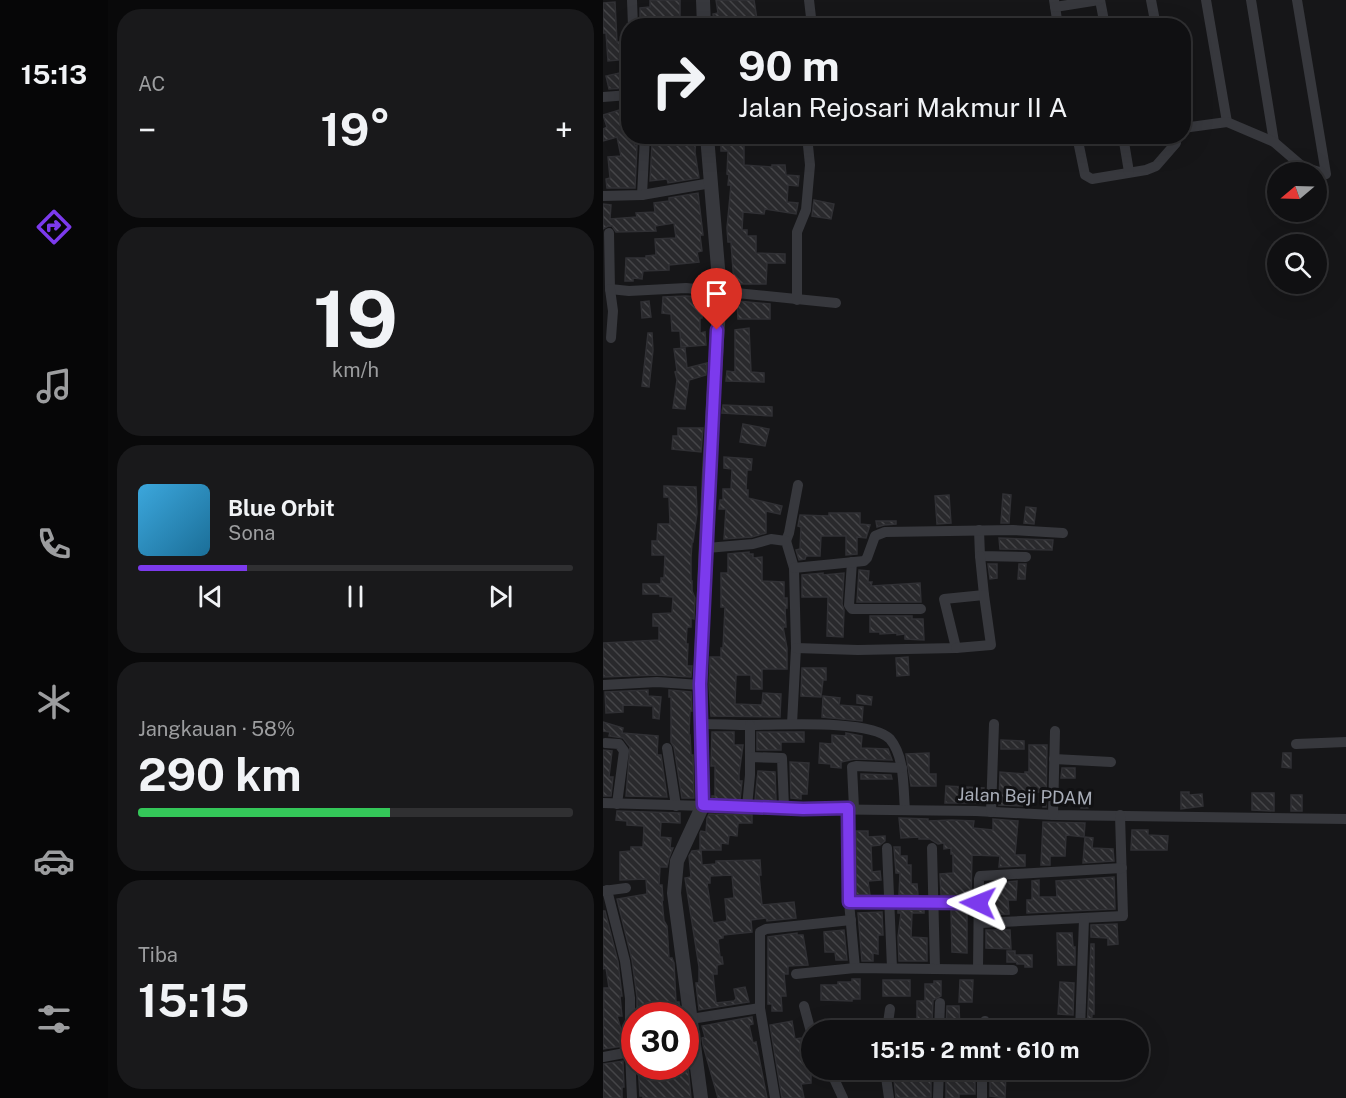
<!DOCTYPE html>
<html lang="id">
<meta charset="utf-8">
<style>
:root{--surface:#101012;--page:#19191b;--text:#f1f3f6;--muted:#9c9d9f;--line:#303032;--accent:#7c3aed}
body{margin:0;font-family:"Public Sans",sans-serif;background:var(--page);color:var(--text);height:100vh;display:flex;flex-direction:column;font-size:22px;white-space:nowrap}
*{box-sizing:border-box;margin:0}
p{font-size:20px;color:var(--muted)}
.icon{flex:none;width:33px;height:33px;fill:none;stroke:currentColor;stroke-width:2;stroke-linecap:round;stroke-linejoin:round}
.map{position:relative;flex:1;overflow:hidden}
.panel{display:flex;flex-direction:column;gap:9px;padding:9px;background:#09090a;width:495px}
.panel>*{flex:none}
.banner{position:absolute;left:18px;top:18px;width:570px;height:126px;border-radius:24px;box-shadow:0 6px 24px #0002,0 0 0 2px var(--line);background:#101012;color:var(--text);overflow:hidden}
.needle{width:39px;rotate:251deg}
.fabs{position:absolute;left:664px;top:162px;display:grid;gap:12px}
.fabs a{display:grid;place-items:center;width:60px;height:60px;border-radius:50%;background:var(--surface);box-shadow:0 6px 24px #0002,0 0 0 2px var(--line);font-size:30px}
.speed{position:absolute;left:18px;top:1002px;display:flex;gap:12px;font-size:30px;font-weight:700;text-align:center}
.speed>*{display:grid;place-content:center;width:78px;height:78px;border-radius:50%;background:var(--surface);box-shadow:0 6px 24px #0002,0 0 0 2px var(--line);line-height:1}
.speed .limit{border:9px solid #d22;background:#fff;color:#111}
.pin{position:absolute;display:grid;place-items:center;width:51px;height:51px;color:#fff;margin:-62px -26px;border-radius:50% 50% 50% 0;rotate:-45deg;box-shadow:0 0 6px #0007}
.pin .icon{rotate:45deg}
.me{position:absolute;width:66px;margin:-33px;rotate:272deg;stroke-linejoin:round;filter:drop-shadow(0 0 4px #0008)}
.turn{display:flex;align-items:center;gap:21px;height:126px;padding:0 18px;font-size:27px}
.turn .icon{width:78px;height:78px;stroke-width:2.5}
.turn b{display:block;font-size:42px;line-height:51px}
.big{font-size:45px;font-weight:700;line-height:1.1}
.panel .tile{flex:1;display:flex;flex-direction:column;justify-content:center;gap:9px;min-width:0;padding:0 21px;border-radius:24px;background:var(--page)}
.panel .dial{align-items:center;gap:0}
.dial b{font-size:78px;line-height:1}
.song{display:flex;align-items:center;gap:18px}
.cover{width:72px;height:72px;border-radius:9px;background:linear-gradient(135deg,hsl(200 70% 55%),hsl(200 70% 35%))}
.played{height:6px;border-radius:3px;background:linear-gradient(90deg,var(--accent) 25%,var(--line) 25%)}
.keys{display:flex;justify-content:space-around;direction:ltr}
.heat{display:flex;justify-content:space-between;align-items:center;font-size:33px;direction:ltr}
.charge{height:9px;border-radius:4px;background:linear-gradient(90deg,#34c759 58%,var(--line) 0)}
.trip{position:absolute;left:198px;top:1020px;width:348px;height:60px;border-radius:30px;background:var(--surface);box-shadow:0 6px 24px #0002,0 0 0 2px var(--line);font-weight:700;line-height:60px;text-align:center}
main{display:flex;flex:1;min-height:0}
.tabs{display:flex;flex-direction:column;width:108px;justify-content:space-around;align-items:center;background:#060607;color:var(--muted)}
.tabs .icon{width:42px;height:42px}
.tabs .active{color:var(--accent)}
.tabs b{font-size:27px;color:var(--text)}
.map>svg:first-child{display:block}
</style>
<main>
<nav class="tabs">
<b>15:13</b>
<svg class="icon active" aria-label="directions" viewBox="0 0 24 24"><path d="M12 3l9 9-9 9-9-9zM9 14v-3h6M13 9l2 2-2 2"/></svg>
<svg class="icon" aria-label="music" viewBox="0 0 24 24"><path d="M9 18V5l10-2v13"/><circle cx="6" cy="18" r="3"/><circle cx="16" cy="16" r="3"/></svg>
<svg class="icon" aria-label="phone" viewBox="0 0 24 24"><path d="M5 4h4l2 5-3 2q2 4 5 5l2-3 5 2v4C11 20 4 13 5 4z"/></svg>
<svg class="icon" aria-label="climate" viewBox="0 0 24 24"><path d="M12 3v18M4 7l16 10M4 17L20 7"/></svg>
<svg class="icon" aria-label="car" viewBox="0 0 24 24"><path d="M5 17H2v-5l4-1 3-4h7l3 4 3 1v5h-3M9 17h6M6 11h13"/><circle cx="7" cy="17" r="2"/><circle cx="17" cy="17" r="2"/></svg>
<svg class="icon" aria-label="filters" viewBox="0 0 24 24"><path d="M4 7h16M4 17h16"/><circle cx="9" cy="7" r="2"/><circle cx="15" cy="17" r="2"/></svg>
</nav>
<section class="panel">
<div class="tile"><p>AC</p>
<div class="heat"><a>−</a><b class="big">19°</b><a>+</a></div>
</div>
<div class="tile dial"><b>19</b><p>km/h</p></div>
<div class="tile">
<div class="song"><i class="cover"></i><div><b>Blue Orbit</b><p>Sona</p></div></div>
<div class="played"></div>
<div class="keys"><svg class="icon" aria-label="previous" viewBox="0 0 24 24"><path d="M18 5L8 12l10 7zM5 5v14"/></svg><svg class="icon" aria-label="pause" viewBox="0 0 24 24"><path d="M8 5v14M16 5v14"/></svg><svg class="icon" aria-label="next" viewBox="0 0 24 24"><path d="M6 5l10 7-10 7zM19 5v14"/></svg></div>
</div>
<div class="tile"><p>Jangkauan · 58%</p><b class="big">290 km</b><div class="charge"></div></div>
<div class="tile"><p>Tiba</p><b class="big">15:15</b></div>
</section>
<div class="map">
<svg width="743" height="1098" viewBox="0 0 743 1098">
<defs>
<pattern id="building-back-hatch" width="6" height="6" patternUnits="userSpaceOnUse" patternTransform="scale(1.5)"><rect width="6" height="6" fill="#29292c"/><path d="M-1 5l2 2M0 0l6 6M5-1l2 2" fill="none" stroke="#454548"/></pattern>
</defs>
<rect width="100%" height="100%" fill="#161618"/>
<!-- building -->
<g fill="url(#building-back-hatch)" stroke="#303034" stroke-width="1.5" fill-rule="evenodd">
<path d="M47 0H77V25L46 26V21H37V8L47 7Z"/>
<path d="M113 0H151L155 26H112L110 14 115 13Z"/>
<path d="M12 2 14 42 26 41V59L5 61 3 33H0V3Z"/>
<path d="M26 71V88L6 89 3 76Z"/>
<path d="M26 107V136H30L32 146 34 145 32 188H4L3 179 7 178 5 157 18 156 14 137 0 141V129L4 127 0 115Z"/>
<path d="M74 136H93L92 152 96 178 65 183 64 179 47 181 49 144 74 143Z"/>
<path d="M118 136H141V165L169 167V165H182L183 175 196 176 195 186 185 185 184 202 195 203 193 214 162 209 161 214 140 212 139 230H144V236H153V253L182 254V263H164L163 284H131L128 242H125L124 228 128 185H125L126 175 124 174 125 151H118Z"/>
<path d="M95 193 100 235H97L99 251 94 252 96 262 66 265V270L40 271 39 279 30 278V281H22L23 258H43V256L53 255 52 239 73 238 71 223 52 226 53 231 13 232 9 226H5L0 229V204L8 205 7 219 34 217 33 213 52 212 51 203 66 201V198Z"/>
<path d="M211 200 231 204 228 219 209 216Z"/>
<path d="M99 273H106L107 283 98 282Z"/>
<path d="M83 296 99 297V300H101L99 318H97V333L102 332 103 345 78 347 77 331H69L68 314 59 313 60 297Z"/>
<path d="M46 301 48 317 39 318 38 302Z"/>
<path d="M134 301 167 304V319H135Z"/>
<path d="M146 328 148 372 161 373V382L123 381 124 371 132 372V330Z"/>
<path d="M45 333H49L50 350 46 387 39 386Z"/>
<path d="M82 348 84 368 104 363 103 375 86 380 82 409 70 408 74 380 72 372 74 371 71 349Z"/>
<path d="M120 405 169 407V416L119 413Z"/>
<path d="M140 424 166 429 162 446 137 442Z"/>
<path d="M75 428H100L98 452 69 449 70 436H75Z"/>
<path d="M121 457 149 459 148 470H144L143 490H145V498L179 506 177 514 163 511V533L149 537 121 539 123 509H116L117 500H120V489H128L129 469 121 468Z"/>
<path d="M61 486 93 487 94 513 90 542H89L88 558V581H89V591L92 598 91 619 88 618V627H84L83 644H85L84 666H89L88 677 54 675 0 677V643L56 640V626H50V614L69 613 70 597 57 596V594H40V584H58V578H61L62 555H49V541H54L55 524H67L66 497H61Z"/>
<path d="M400 494 408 495 406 523H398Z"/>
<path d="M346 495 348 523 334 524 332 496Z"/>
<path d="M423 507 433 508 431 524 421 523Z"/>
<path d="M226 513H257V524L267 525 263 538 254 537V554L243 555V536H218L217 556H203L202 559 196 560 193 550 197 549 198 527 195 526 197 515 226 516Z"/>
<path d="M273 521H293V524L281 525 274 527Z"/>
<path d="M396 538 450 540 449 550 397 549Z"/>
<path d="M146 552V554H150V558L159 557V581L181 582V598H184V608H182L183 627H180L184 648V669H159V689H148V675H133L132 704 159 705 160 693 178 694 177 717 108 716 106 685 107 657H118V648H120L122 607H118V573H125V554Z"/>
<path d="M385 564H394V578L387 579Z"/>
<path d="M416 564H423L422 579H415Z"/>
<path d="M256 570 266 571 265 582H269L268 586 317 583 318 602H254Z"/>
<path d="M220 573V575L241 573 239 604 241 610 240 637 224 636 225 597H199V575Z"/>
<path d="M267 616H309V619H320L321 640 302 639V634L294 635V633L277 634V632H267Z"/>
<path d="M305 657 306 675 294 676 293 658Z"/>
<path d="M199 668H223V680H220L218 697 198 696Z"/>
<path d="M45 690V696L58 697 56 719 50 718V706L20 705V712L3 713 2 692Z"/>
<path d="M66 690 88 692 89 711H87L86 735H87L88 755H90L91 798H79L71 747 68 742V697H66Z"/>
<path d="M254 695 269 697 268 705 254 703Z"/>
<path d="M220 696 237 698 236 705 260 707 259 721 219 717Z"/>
<path d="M0 722 20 728 19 733 55 736 54 755H58L64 797 23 796 27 747 20 738 6 736 7 732 0 731Z"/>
<path d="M109 732H131V745H140L136 774V781H139L137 800 109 799V796H112V766H108Z"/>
<path d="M154 732H201V742H178V750H154Z"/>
<path d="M243 733 259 736 258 748 285 749 289 760 252 759 238 762V768L228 767V764L216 763 217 743 229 744V735L243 736Z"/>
<path d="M398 740 421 741V749H398Z"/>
<path d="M426 745H444L443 807H440L441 792H423V806L396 805 397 772 422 774V772H426Z"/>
<path d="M0 750 9 751 6 777H10L8 796H0Z"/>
<path d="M326 753V774H333V786H308L303 754Z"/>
<path d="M680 753H688V768L679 767Z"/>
<path d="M187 762 206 763 204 794H198V799L188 798Z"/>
<path d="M459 768H472V778H458Z"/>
<path d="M155 771 172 772 173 800H152Z"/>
<path d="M258 774 288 775 289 779H258Z"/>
<path d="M343 786 381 788V803H342Z"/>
<path d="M578 792H586V795L599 794 600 806 578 809Z"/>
<path d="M478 793H486L485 808H478Z"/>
<path d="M649 793H671V811L649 810Z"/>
<rect x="688" y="795" width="11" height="16"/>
<path d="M14 811 77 813V823L58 822 57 837 68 838 67 848H70L66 858 64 867H57L56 885H59L60 900H59L61 921 64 926 66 958H69L71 963 73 1002H76L77 1009 54 1012 55 1016H34V997L29 960 14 899 44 894 43 879 17 880V852L28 851V847H40L41 826 24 825V821L13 820Z"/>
<path d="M106 814 149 815V823H135L134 836 126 835 125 844 118 843V850H97V833L98 831 103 832 104 818Z"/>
<path d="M296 818 325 819V821L349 820 371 821 370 828 390 830V819L415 821 412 855H422V866L396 867 397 856 369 855 368 895H338L337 874 350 873V854H348V848L341 849V843L335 844 327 839H316V837L298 838Z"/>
<path d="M440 822 482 823 481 837 463 835 462 856H447V865H438Z"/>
<path d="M529 830H545V835L565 836 564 850H528Z"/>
<path d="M253 831H265V837L282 836V841L277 845 268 846 269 872 277 871 278 880 265 881 267 895H253Z"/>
<path d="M482 837 490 838 489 848 510 849 511 861 480 863Z"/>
<path d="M291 847H297V856H304V865H308V884H314L315 895H296L297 873H293Z"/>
<path d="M98 850 99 865 113 864V861L157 860 158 875H156L159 905 191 902 193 918 164 921 163 918 148 920 149 932 120 935V938L115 939 117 957H119L120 964 114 965V974H110L113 1003 131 1001 133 999 131 989 142 987 146 1002 96 1010 93 983H96V967L82 878 88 877 86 856 89 851ZM129 875 131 898 122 899 124 921 110 923 104 883H107V876Z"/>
<path d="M511 877 512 909 424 913V900H429V881L436 880V897H454L453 881Z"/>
<path d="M414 881 413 900H405L406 914 383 915V884Z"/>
<path d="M295 910H321V913H309L308 937 324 938V961H296L295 937 298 913H295Z"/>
<path d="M348 910H364V953L349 952Z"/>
<path d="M0 911H2L15 962 19 996H17L19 1016H14L20 1036V1046L0 1049 1 988H6L3 968 0 969Z"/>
<path d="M279 912 280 935H275V954L270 953V961H259L255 913Z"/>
<path d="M514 924 515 944 505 945V938L488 937V925Z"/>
<path d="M241 930 244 960H233L232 952H222L221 932Z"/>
<path d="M383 930H407L408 949 383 948Z"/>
<path d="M194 933V935H200L205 965 185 966V974H181L183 996H178L179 1011H169V1004H165V937Z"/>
<path d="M454 933H469L470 947H472V965H455Z"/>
<path d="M488 944H491V1014H489L488 1030H484Z"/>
<path d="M404 951H412V955H429V967H422V964H414L413 962H404Z"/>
<path d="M249 979H257V999H249V1001L218 1000V985H235V982H249Z"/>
<rect x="280" y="980" width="27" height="16"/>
<path d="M357 980H370L369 1002H356Z"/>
<path d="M331 981H338V996L330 1000 329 1023H314V1001H322V984H331Z"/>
<path d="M457 982 471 983 470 1015 455 1014Z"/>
<path d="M344 1006H356L357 1030H343Z"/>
<path d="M149 1017 150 1024 146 1025 150 1043 153 1042 164 1098H115L100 1045 99 1038 102 1037 99 1026Z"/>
<path d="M189 1021 192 1039 198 1038 203 1060 208 1059V1083L198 1084 201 1098H179L167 1025Z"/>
<path d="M20 1061 21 1087H19V1098H0V1064Z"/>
<path d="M35 1066H85L88 1098H40V1096H37Z"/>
<path d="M265 1070H275V1077L266 1078Z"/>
<path d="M290 1070H328V1097L293 1098Z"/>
<path d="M343 1071 353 1072V1077H372V1094H356V1098H343Z"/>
<path d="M387 1071 403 1072 402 1098 387 1096Z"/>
</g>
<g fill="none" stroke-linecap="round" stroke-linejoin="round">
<!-- minor -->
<g stroke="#37383d" stroke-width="10">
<path d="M29 0 30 26"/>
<path d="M206 0 209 26"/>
<path d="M451 0 455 26"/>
<path d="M497 0 502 26"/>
<path d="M548 0 553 26"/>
<path d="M603 0 624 122"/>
<path d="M648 0 671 142"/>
<path d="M452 7 496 0"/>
<path d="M0 97 26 95"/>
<path d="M580 128 624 122 671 142 700 167 723 174 694 0"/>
<path d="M474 136 482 175 489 179 543 170 553 166 573 143 572 136"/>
<path d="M520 136 526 172"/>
<path d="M39 195 42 136"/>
<path d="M0 196 39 195 108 183"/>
<path d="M6 233 7 289 26 291 83 288 233 303"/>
<path d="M7 289 10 311 8 338"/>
<path d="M194 300V232L203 210 207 165 204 136"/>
<path d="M376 530 377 556 423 557"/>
<path d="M183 541 186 533 195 485"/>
<path d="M104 548 150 544 168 539 183 541 191 568 193 648 189 724"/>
<path d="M249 562 246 605 249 609H318"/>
<path d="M191 568 261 561 264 558 272 536 282 532 410 530 460 533"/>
<path d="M193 648 255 650 353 648 341 599 381 595 377 556"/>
<path d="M353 648 388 645 381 595"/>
<path d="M0 685 54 682 97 685"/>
<path d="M97 724C114 724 131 725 148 725 176 725 268 719 287 739 302 757 300 787 302 810"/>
<path d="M2 743 16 744 21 751 14 804"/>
<path d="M693 744 743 742"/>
<path d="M64 748 73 806"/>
<path d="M147 757V725"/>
<path d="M451 759 508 762"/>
<path d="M0 803 200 809 373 811 450 815 743 819"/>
<path d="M144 807 147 775V757L179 758 181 807"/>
<path d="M245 808 246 902 252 968"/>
<path d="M251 808 249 767 253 766 299 768"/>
<path d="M388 812 391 724"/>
<path d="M450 815 452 731"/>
<path d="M284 848 289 968"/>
<path d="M329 848 332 968"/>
<path d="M4 890 22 961 27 998V1052L29 1098"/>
<path d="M0 891 23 888"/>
<path d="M246 902 375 903"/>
<path d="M377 923 520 916 517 815"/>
<path d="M375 969 376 879 377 876 519 868"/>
<path d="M193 974 252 968 410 970"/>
<path d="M201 1006 208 1032"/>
<path d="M88 1019 157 1008"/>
<path d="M284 1030 287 1009"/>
<path d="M336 1030 337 1003"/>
<path d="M381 1030 382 1021"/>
<path d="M477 1030 481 919"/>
<path d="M0 1057 32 1051"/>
<path d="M227 1070 240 1098"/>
<path d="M282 1070 286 1098"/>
<path d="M172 1098 157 1008V932L163 929 248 920"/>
<path d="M335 1098 336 1070"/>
<path d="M379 1098V1070"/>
</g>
<!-- tertiary -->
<g stroke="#37383d" stroke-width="14">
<path d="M100 0 101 26"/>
<path d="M98 1098 71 893 74 861 100 805 97 685 106 470 117 292 104 136"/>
</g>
</g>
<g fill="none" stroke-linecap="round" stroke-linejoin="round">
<defs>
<path id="route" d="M114 330 97 684 100 805 200 809 245 808 246 902 375 903"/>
</defs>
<!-- route casing -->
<use href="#route" stroke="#51269a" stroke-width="15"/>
<!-- route -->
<use href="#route" stroke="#7c3aed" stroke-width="10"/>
</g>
<g text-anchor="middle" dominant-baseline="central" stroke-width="6" stroke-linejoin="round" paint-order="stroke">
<!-- street labels -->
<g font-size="18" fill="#a8adb8" stroke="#111113">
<text transform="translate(422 796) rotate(2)">Jalan Beji PDAM</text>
</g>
</g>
</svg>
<div class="fabs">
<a><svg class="needle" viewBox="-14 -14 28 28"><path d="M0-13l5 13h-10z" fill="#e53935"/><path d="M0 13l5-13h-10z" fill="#9c9d9f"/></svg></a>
<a><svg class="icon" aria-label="search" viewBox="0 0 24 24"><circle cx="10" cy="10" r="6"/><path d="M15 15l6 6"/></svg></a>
</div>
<div class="speed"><div class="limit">30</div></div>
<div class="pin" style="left:114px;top:330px;background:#d93025"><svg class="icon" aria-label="arrive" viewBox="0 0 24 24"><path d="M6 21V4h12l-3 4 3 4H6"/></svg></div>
<svg class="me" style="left:375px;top:903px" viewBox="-20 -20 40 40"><path d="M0-17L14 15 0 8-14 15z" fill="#7c3aed" stroke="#fff" stroke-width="4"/></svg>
<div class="trip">15:15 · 2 mnt · 610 m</div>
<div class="banner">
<div class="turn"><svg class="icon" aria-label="right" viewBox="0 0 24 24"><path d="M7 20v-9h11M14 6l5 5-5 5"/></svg><div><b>90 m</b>Jalan Rejosari Makmur II A</div></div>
</div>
</div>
</main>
